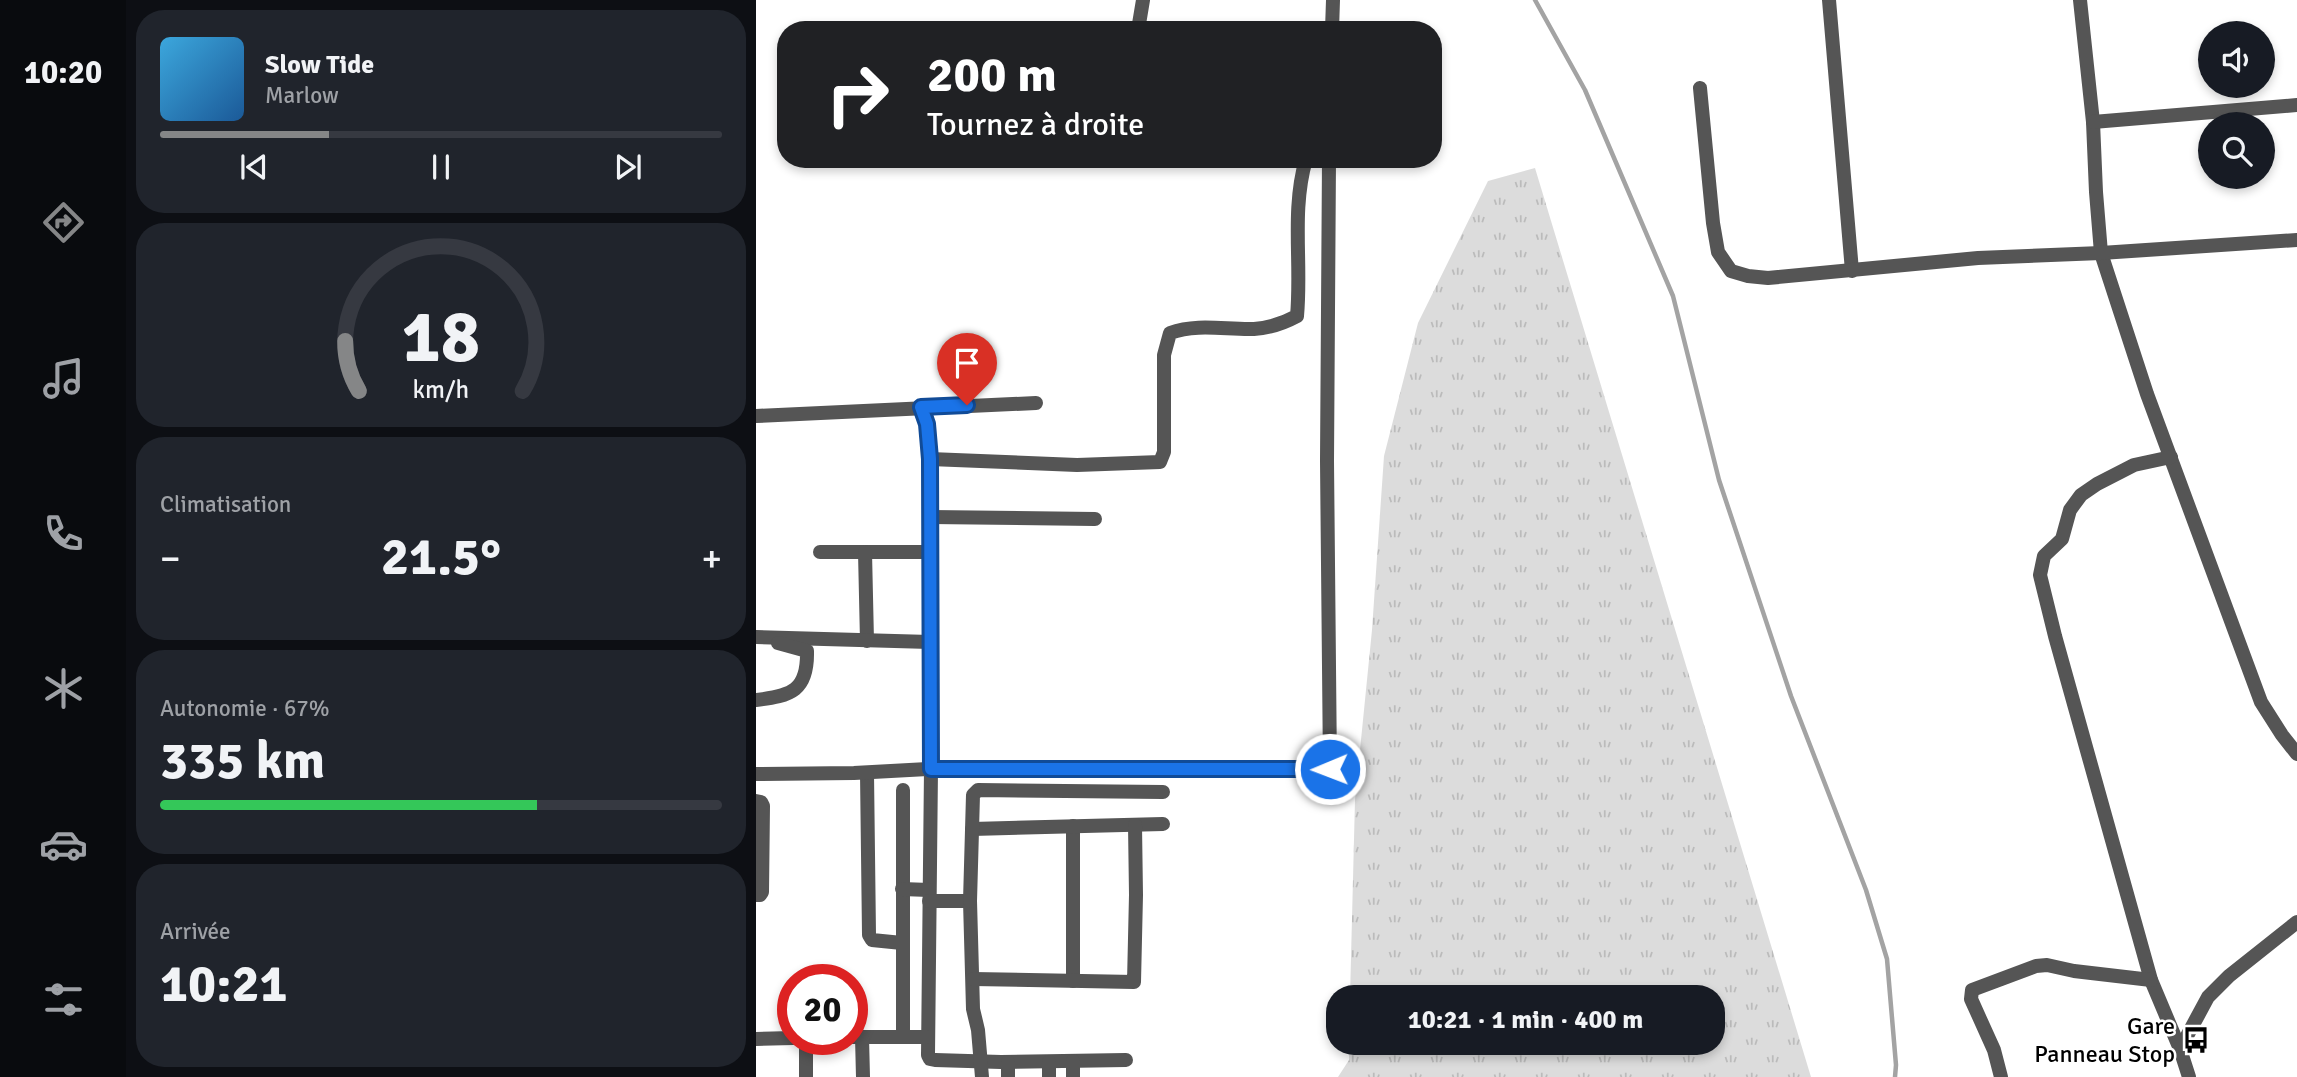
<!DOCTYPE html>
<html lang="fr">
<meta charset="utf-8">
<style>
:root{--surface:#171b24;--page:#20242c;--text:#f1f3f6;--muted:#9ea1a6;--line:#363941;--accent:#858687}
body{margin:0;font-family:Signika,sans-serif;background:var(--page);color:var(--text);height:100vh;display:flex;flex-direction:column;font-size:26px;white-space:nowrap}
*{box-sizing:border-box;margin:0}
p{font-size:23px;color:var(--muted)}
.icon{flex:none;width:38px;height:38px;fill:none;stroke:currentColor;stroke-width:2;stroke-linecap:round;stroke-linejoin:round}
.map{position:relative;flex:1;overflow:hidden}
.drawer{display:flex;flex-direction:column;gap:10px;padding:10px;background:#0d0f14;width:630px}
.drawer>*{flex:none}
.banner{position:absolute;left:21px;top:21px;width:665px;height:147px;border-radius:28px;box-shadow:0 4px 10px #0003;background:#202124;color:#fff;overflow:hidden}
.buttons{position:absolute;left:1442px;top:21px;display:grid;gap:14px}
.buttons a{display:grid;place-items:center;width:77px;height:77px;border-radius:50%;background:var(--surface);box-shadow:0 4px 10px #0003;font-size:35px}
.speed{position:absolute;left:21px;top:964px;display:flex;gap:14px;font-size:35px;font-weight:700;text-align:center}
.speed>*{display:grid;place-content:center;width:91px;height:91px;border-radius:50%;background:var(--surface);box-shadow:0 4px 10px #0003;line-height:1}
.speed .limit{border:10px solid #d22;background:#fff;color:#111}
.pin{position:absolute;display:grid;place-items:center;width:60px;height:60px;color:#fff;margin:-72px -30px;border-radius:50% 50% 50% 0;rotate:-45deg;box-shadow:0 0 7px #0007}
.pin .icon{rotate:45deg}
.me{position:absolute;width:77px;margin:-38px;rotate:269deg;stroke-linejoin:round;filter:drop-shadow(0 0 5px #0008)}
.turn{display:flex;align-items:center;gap:24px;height:147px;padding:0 35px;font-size:32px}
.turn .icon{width:91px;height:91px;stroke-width:2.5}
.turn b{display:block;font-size:49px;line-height:60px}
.big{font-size:52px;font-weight:700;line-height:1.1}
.drawer .widget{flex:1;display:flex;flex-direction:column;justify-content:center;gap:10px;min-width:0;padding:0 24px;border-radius:28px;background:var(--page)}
.drawer .dial{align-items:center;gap:0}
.dial svg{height:182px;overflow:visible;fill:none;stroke:var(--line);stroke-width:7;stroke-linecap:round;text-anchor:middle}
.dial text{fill:var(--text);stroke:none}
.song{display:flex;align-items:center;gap:21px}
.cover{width:84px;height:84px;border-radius:10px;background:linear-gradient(135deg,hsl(200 70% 55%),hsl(210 70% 35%))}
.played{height:7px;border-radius:4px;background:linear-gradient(90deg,var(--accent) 30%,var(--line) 30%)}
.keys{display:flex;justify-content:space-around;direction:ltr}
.heat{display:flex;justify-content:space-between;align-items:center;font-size:38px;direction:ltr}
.charge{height:10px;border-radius:5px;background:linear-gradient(90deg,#34c759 67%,var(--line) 0)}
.trip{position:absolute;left:570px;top:985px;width:399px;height:70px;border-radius:28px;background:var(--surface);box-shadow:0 4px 10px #0003;font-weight:700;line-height:70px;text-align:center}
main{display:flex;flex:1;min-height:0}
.menu{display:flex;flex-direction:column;width:126px;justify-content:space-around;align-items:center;background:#090b0e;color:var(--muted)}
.menu .icon{width:49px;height:49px}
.menu .active{color:var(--accent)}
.menu b{font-size:32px;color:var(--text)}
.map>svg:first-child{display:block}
</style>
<main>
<nav class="menu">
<b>10:20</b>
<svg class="icon active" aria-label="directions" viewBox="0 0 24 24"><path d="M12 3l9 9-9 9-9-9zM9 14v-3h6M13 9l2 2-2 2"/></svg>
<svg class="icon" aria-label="music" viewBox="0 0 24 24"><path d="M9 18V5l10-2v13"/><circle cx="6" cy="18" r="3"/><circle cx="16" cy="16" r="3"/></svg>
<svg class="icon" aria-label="phone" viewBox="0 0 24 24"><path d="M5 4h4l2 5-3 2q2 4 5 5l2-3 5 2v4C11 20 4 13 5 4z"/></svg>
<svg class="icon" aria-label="climate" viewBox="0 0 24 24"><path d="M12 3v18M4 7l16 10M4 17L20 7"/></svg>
<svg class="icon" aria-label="car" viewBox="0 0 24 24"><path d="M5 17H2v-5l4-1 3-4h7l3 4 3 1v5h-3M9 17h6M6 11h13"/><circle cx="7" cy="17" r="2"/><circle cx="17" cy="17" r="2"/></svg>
<svg class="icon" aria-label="filters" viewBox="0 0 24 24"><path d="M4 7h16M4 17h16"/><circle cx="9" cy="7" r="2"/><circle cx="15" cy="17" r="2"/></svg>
</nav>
<section class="drawer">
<div class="widget">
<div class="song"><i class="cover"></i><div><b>Slow Tide</b><p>Marlow</p></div></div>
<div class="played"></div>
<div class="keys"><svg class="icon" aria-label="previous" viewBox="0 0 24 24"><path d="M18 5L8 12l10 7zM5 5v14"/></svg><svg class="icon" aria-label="pause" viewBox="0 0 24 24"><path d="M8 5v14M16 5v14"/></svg><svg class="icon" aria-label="next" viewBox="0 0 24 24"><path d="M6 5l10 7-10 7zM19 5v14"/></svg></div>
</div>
<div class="widget dial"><svg viewBox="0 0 100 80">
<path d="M14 69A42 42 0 1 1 86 69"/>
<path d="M14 69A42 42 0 0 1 8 47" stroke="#858687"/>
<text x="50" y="56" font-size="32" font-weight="700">18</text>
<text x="50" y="72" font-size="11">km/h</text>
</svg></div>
<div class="widget"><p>Climatisation</p>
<div class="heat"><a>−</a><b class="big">21.5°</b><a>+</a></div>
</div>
<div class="widget"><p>Autonomie · 67%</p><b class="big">335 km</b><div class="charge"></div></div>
<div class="widget"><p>Arrivée</p><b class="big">10:21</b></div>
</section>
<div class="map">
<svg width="1541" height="1077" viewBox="0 0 1541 1077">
<defs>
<pattern id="grass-tufts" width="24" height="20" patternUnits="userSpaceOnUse" patternTransform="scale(1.75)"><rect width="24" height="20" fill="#dcdcdc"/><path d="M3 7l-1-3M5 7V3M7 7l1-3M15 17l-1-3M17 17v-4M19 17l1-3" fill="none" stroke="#bbb"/></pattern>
</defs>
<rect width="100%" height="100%" fill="#fff"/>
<!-- grass -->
<path fill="url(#grass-tufts)" d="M779 168 802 244 1055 1077H582L593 1060V1043H957V998L594 997 599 800 616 630 628 456 662 323 732 181Z"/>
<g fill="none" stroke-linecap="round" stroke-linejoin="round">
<!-- stream -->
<path stroke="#a3a3a3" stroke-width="4.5" d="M779 0 829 90 917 296 963 480 1035 696 1110 890 1131 959 1140 1065 1139 1077"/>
<!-- minor -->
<g stroke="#555" stroke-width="14">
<path d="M1073 0 1096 271"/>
<path d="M1324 0 1337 122 1340 192 1345 253 1391 394 1505 702 1526 735 1541 754"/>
<path d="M382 30 387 0"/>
<path d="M576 30 577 0"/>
<path d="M944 88 957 223 962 252 975 271 992 276 1012 278 1222 258 1345 253 1541 240"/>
<path d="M1337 122 1541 105"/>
<path d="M165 407 171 424 174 459 175 769 172 1055 174 1059 179 1060 245 1062 370 1060"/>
<path d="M0 416 280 403"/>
<path d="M1415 457 1378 465 1341 484 1325 495 1314 510 1306 539 1288 556 1284 575 1299 636 1395 980 1424 1049 1433 1077"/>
<path d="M174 459 321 465 404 462 408 452V355L414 333C442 323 470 330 498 329 514 328 528 323 541 316 546 263 535 211 550 159"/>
<path d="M174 517 339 519"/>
<path d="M64 552H174"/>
<path d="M109 552 111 641"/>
<path d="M0 637 174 642"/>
<path d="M0 700C35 696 52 691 51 651L22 643"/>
<path d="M111 773 113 935 116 940 146 943"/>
<path d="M0 774 98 773 190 768 321 771 574 769 571 461 573 159"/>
<path d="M147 790V1037"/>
<path d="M0 801 5 802 7 806 6 892 4 895H0"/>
<path d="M317 826V981"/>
<path d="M216 829 407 824"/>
<path d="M146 889 173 890"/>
<path d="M173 901H214L217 1009 222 1030 226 1077"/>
<path d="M214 901 217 795 222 790 407 792"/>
<path d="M217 979 378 982 380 895 379 825"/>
<path d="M96 1037H171"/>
<path d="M106 1037 107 1077"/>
<path d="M0 1039 37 1038"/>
<path d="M50 1040V1077"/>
<path d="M1424 1049 1452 997 1473 976 1541 922"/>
<path d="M252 1062V1077"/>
<path d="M293 1062V1077"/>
<path d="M317 1077V1061"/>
<path d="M1245 1077 1238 1050 1215 999 1216 990 1280 966 1291 965 1318 971 1395 980"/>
</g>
</g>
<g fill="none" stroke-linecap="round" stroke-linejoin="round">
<defs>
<path id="route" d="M211 405 165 407 171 424 174 459 175 769H574"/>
</defs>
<!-- route casing -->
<use href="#route" stroke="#114b97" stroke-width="18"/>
<!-- route -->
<use href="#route" stroke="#1a73e8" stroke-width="12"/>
</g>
<!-- icons -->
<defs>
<symbol id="bus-bare" viewBox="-9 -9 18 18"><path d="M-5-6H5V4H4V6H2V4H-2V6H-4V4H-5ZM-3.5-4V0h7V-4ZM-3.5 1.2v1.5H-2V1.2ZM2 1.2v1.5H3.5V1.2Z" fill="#000" stroke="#fff" stroke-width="2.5" paint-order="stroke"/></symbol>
</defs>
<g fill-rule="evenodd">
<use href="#bus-bare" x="1421" y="1021" width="38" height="38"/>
</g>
<g text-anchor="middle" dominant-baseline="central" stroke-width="5" stroke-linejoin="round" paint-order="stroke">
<!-- poi labels -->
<g font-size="24" fill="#000" stroke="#fff" text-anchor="end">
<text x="1419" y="1026">Gare<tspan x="1419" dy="28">Panneau Stop</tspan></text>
</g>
</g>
</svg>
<div class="buttons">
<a><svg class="icon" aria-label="sound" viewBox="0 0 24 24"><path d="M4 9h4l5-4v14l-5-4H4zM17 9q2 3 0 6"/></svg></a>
<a><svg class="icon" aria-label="search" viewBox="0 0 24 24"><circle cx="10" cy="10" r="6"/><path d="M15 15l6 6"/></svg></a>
</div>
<div class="speed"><div class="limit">20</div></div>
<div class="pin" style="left:211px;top:405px;background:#d93025"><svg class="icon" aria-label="arrive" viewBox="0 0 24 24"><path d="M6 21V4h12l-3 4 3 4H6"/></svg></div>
<svg class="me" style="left:574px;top:769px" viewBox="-20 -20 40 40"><circle r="17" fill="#1a73e8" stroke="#fff" stroke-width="3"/><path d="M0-11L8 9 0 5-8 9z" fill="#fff"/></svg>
<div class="trip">10:21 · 1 min · 400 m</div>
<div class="banner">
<div class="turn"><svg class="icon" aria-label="right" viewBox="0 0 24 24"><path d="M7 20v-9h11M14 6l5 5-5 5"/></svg><div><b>200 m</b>Tournez à droite</div></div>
</div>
</div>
</main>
